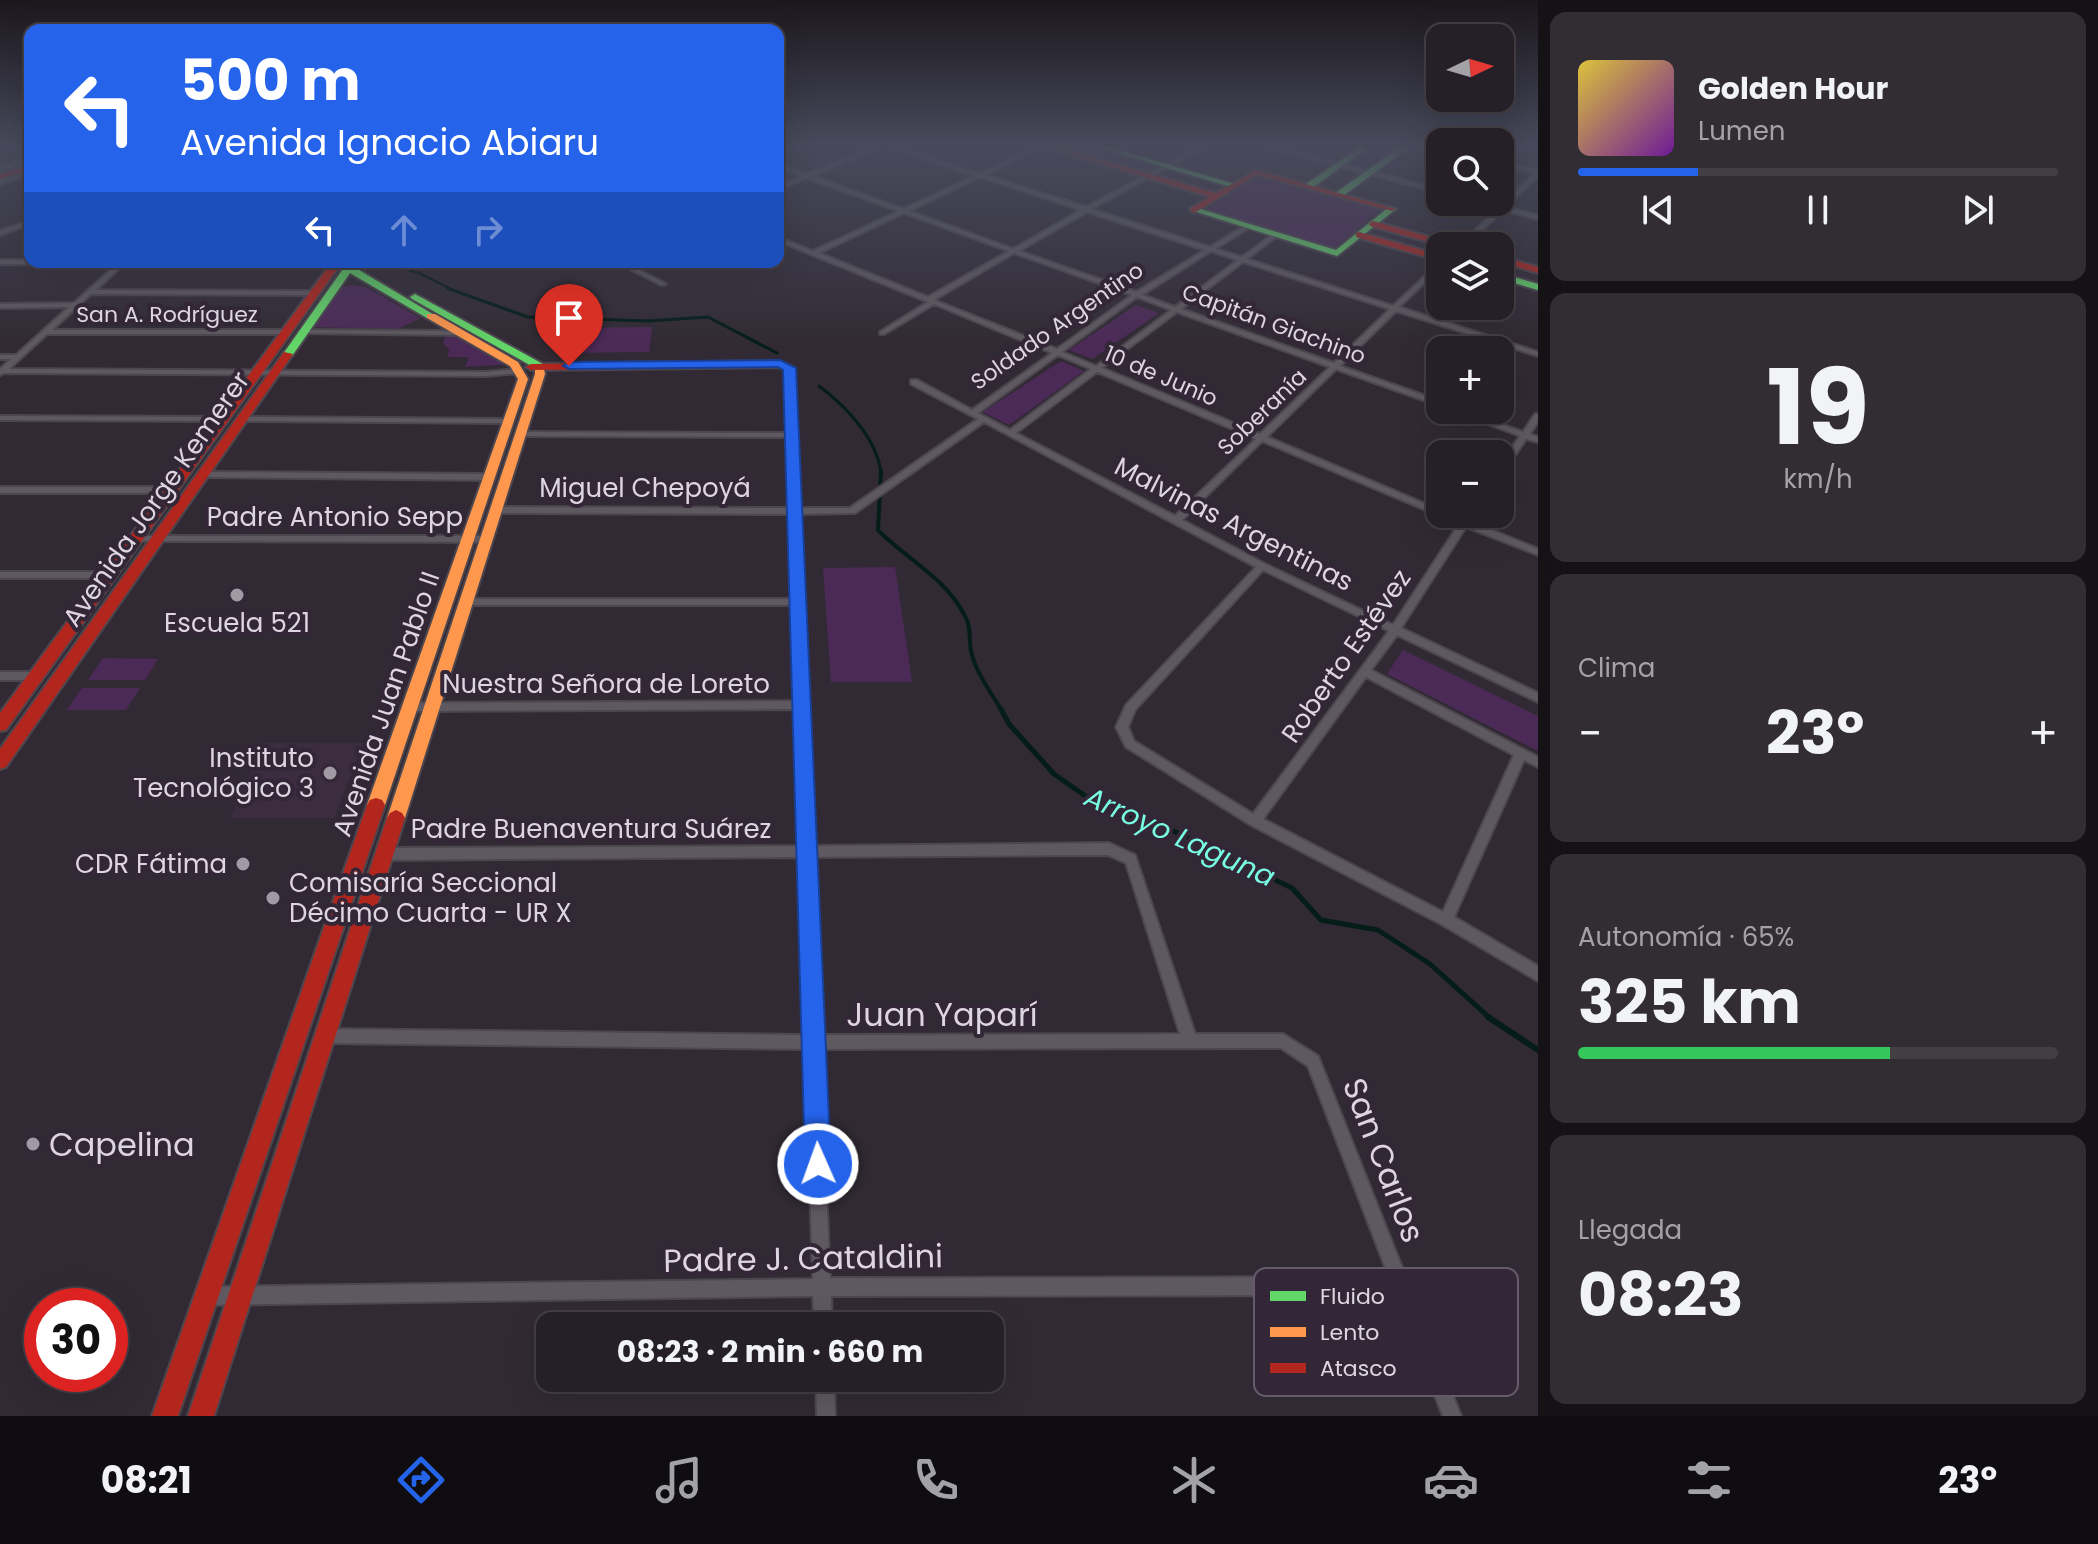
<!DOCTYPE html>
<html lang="es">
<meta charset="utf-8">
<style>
:root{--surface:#252027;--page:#312d33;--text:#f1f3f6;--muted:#a3a3a7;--line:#423e44;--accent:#2563eb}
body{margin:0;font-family:Poppins,sans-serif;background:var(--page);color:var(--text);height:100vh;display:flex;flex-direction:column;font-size:30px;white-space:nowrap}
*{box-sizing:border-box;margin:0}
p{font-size:26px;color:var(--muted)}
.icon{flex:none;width:44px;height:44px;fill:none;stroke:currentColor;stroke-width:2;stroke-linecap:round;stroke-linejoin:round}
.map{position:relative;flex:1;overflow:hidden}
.sheet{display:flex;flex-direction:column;gap:12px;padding:12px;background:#141215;width:560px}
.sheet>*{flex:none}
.hud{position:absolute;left:24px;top:24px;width:760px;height:244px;border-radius:16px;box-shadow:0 8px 32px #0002,0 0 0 2px var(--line);background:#2563eb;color:#fff;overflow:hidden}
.needle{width:52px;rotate:85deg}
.tools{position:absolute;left:1426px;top:24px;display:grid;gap:16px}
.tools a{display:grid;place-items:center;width:88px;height:88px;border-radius:16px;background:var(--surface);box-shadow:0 8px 32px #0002,0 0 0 2px var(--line);font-size:40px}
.speed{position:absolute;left:24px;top:1288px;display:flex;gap:16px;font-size:40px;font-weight:700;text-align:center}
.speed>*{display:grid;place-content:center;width:104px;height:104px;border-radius:50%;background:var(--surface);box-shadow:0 8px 32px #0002,0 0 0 2px var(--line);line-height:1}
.speed .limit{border:12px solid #d22;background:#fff;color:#111}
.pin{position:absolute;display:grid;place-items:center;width:68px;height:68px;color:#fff;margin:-82px -34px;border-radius:50% 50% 50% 0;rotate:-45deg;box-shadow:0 0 8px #0007}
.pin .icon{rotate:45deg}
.me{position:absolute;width:88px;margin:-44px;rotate:358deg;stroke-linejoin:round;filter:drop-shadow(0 0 6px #0008)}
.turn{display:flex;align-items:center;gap:28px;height:168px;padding:0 24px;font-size:36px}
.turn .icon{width:104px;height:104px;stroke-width:2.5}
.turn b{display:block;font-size:56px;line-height:68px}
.lanes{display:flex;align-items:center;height:76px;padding:0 24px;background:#0003;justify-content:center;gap:40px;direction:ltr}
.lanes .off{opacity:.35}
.big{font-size:60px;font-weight:700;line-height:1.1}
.sheet .widget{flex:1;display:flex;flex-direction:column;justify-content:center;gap:12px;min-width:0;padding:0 28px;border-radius:16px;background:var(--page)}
.sheet .dial{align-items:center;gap:0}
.dial b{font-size:104px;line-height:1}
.song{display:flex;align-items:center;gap:24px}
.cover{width:96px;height:96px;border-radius:12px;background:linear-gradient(135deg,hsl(50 70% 55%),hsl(280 70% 35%))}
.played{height:8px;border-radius:4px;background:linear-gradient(90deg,var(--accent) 25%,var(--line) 25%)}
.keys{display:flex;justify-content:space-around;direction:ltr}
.heat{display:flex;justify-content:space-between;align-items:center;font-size:44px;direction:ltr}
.charge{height:12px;border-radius:6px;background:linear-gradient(90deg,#34c759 65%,var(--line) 0)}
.trip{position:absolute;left:536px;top:1312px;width:468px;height:80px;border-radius:16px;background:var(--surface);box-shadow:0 8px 32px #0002,0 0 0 2px var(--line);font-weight:700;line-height:80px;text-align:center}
.dock{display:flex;height:128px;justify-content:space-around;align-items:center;background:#0f0d10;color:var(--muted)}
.dock .icon{width:56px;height:56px}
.dock .on{color:var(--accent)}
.dock b{font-size:36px;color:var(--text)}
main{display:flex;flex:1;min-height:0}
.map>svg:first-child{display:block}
</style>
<main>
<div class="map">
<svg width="1538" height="1416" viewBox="0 0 1538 1416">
<rect width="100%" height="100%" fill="#312a34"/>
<!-- built -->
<path fill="#3b2c40" d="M265 743H363L334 818H230Z"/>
<!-- green -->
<g fill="#4c2a57">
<path d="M1064 147H1095L1156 168 1142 169Z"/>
<path d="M1255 177 1379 210 1334 249 1205 211Z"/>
<path d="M352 285 366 287 420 318 398 329 310 327 334 289Z"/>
<path d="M1136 305 1159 313 1092 359 1069 350Z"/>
<path d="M652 327 649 352 562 353 569 328Z"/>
<path d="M447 334H452L514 364 465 367 469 357H448L449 349 443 343Z"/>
<path d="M1061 361 1084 371 1009 425 983 412Z"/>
<path d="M895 567 912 682H831L823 568Z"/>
<path d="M1403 650 1538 716V751L1387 674Z"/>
<path d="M103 658 158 659 145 680H88Z"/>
<path d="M82 688H140L126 710H67Z"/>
</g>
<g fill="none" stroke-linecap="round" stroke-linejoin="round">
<!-- stream-far4 -->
<path stroke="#041d19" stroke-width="2" d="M381 262 419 273 453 290"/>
<!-- stream-far3 -->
<g stroke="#041d19" stroke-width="3">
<path d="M447 288 528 317 648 321 708 317 777 353"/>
<path d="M819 386C846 406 877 439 881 473"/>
</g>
<!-- stream-far2 -->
<path stroke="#041d19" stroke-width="4" d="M881 471 878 530C907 560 947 578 966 618 972 629 968 643 972 655 977 674 992 694 1002 711"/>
<!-- stream-far1 -->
<path stroke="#041d19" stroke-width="5" d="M1001 709 1009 724 1054 774 1098 805 1161 825 1292 888 1321 920 1378 930 1430 964 1491 1019"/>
<!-- stream -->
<path stroke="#041d19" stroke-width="6" d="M1488 1017 1538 1050"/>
<defs>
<g id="street">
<path d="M9 147H17L30 151V155Z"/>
<path d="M874 147H881L812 176 903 209 975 176 889 147H897L980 174 1036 147H1043L985 175 1086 207 1199 147H1205L1091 209 1210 247 1246 225H1250V227L1215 249 1242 257 1273 234H1277V236L1247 259 1393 306 1440 262V268L1399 307 1538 352V356L1396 311 1340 366 1440 401V406L1336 369 1267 437 1440 510V514H1451L1463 519 1466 514H1474L1470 521 1538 549V555L1466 527 1401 628 1538 693V702L1397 635 1371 670 1538 757V767L1524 760 1454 917 1538 966V981L1441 924 1251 825 1126 747 1116 727 1126 705 1256 567 984 422 855 513 799 514 812 846 1109 843 1135 855 1195 1034H1283L1318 1056 1461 1416H1443L1396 1295 831 1296 832 1326H814L813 1296 206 1305 200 1302 197 1296 200 1290 206 1287 813 1279 806 1049 325 1043 320 1041 318 1036 320 1031 325 1029 805 1035 800 857 384 860 380 858 378 854 380 850 384 848 800 846 796 709 410 711 406 710 405 707 406 704 410 703 795 701 792 605H466L461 602 466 599H792L790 514 496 513 492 510 496 507 790 508 787 437 521 436H518V432L787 433 785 368 789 366 793 368 798 508H850L978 419 911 384V380H917L972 410 1052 353 934 304 884 334H880V332L928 302 778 241V237L813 251 899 211 807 178 778 190V186L802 176 778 168V164L807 174ZM980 177 1081 210 1013 249 909 211ZM1087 212 1205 250 1136 292 1019 251ZM904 213 1009 251 928 297 819 253ZM1211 251 1238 260 1175 307 1142 295ZM1014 253 1132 295 1057 349 934 300ZM1243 262 1390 309 1334 363 1181 309ZM1137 297 1171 310 1096 366 1062 352ZM1177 312 1330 367 1260 434 1102 368ZM1058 355 1091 369 1010 430 978 413ZM1097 372 1256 439 1175 516 1016 433ZM1262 441 1459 524 1393 625 1265 564 1182 520ZM1263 570 1389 631 1253 814 1134 741 1128 727 1135 710ZM1366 677 1514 755 1443 912 1263 819ZM1108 855 1126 863 1180 1034 820 1035 813 857ZM1281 1048 1308 1066 1389 1277 830 1278 820 1049Z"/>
<path d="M1266 147H1275L1440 189V193Z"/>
<path d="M1430 147H1440V151L1430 148Z"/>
<path d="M30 157V161L0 171V167Z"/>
<path d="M1500 161 1538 170V176L1506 207 1538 215V219L1503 210 1466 246H1459L1498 208 1478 202H1488L1501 205 1535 173 1500 165Z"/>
<path d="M30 170V174L0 184V180Z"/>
<path d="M30 220V224L0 235V231Z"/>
<path d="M0 260H30V262H126L96 290 314 291 317 293 314 295 91 294 52 330H286L290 332 286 334H47L9 369 486 372 518 369 522 371 518 373 486 376 4 373 0 375V369L11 359H0V355H16L69 307 0 308V304L74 303 116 265 0 264Z"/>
<path d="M616 262H624L666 284 661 285Z"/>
<path d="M303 330 455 331 459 333 455 335 301 333V331Z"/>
<path d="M1451 410H1462L1523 432 1535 414H1538V422L1530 434 1538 437V442L1526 439 1503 473 1500 474V465L1520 436Z"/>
<path d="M0 416 222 417 226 419 222 421 0 420Z"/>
<path d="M239 417 509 419 513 421 509 423 242 421 238 419Z"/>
<path d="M203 472 490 474 494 477 490 480 200 477 199 475Z"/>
<path d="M0 487H170L174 490 170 493H0Z"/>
<path d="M135 536H487L492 539 487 542 132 541V537Z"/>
<path d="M0 572H109L114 575 109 578H0Z"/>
<path d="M0 672H35L40 676 35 680H0Z"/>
<path d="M816 1378H834L835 1416H817Z"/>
</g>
<g id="fast">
<path d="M1096 147H1109L1238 185 1231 187Z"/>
<path d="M1360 147H1369L1312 188H1306V184Z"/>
<path d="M1400 147H1409L1343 196H1337V192Z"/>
<path d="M1389 207 1396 209 1337 256 1190 210 1197 208 1336 250Z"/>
<path d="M333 262H356L354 267 436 316 427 318 350 273 292 356H284L283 354 343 269Z"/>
<path d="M1500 273 1538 284V290L1500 279Z"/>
<path d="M415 294 543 364 544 366 535 368 412 299 410 297Z"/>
</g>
<g id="slow">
<path d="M427 314H435L518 362 528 379 385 805 382 810 376 812 370 810 367 805 518 379 510 366 427 318Z"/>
<path d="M535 364H543L545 374 405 818 402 823 396 826 390 823 387 818 535 374Z"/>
</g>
<g id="jam">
<path d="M1045 147H1058L1216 193 1256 170 1396 209 1392 211 1257 175 1194 213 1190 210 1191 208 1210 197Z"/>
<path d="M30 165V170L0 179V174Z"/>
<path d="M1373 221 1456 244 1457 246H1443L1370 226 1369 224Z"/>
<path d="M1359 232 1440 255V261L1356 237V233Z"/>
<path d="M1500 256 1538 267V273L1500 262Z"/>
<path d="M332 262H342L6 730 0 731V713Z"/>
<path d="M284 352 293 354 6 767 0 769V749Z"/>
<path d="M780 361 794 368 789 371 778 367 531 370 526 367 531 364Z"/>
<path d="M376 798 382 800 385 805 178 1416H152L367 805 370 800Z"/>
<path d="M396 810 402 813 405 818 214 1416H188L387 818 390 813Z"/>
</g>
</defs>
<!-- street casing -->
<use href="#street" stroke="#4c464e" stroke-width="4"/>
<!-- fast casing -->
<use href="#fast" stroke="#4c464e" stroke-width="4"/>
<!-- slow casing -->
<use href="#slow" stroke="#4c464e" stroke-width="4"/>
<!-- jam casing -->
<use href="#jam" stroke="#4c464e" stroke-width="4"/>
<!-- street -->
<use href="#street" fill="#5e5960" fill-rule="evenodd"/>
<!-- fast -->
<use href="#fast" fill="#63d668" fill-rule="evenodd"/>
<!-- slow -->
<use href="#slow" fill="#ff974d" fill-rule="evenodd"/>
<!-- jam -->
<use href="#jam" fill="#b3261e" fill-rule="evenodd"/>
</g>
<!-- sky -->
<linearGradient id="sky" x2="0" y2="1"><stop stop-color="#1b171d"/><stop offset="0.42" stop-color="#484a5c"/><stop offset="1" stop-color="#484a5c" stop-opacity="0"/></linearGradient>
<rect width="1538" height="346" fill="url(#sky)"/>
<!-- route -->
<path fill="#2563eb" stroke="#184099" stroke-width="2" d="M780 360 796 368 831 1164 827 1174 818 1177 808 1174 805 1164 783 370 778 367 569 369 563 366 569 362Z"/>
<!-- markers -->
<g fill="#a199a4" stroke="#332737" stroke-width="3">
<circle cx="237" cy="595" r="8"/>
<circle cx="330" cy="773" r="8"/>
<circle cx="243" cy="864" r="8"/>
<circle cx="273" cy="898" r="8"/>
<circle cx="33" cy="1144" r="8"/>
</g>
<g text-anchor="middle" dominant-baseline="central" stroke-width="8" stroke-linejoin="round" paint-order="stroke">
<!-- far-street labels -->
<g font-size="22" fill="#ddd5e0" stroke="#332737">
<text x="167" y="314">San A. Rodríguez</text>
<text transform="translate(1274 324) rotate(20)">Capitán Giachino</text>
<text transform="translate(1057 326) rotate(-35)">Soldado Argentino</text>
<text transform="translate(1161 376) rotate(23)">10 de Junio</text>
<text transform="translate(1262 412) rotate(-44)">Soberanía</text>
</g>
<!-- street labels -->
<g font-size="26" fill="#ddd5e0" stroke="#332737">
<text x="645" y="488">Miguel Chepoyá</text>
<text transform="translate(156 499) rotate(-55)">Avenida Jorge Kemerer</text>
<text x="335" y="517">Padre Antonio Sepp</text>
<text transform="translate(1234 524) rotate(27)">Malvinas Argentinas</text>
<text transform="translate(1346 656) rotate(-55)">Roberto Estévez</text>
<text x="606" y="684">Nuestra Señora de Loreto</text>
<text transform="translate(386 704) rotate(-71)">Avenida Juan Pablo II</text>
<text x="591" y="829">Padre Buenaventura Suárez</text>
</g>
<!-- poi labels -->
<g font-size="26" fill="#ddd5e0" stroke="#332737" text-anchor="end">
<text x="237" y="623" text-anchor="middle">Escuela 521</text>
<text x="314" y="758">Instituto<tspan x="314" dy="30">Tecnológico 3</tspan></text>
<text x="227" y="864">CDR Fátima</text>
<text x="289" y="883" text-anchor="start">Comisaría Seccional<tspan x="289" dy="30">Décimo Cuarta - UR X</tspan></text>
</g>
<!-- water labels -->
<g font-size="28" font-style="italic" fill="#77fee3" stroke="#332737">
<text transform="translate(1180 837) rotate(24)">Arroyo Laguna</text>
</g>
<!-- near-street labels -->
<g font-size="32" fill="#ddd5e0" stroke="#332737">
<text x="942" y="1014">Juan Yaparí</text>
<text transform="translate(1384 1160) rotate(69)">San Carlos</text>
<text transform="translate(803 1258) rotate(-1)">Padre J. Cataldini</text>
</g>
<!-- near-poi labels -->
<g font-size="32" fill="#ddd5e0" stroke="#332737" text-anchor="start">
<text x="49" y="1144">Capelina</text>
</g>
</g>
<!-- legend -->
<rect x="1254" y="1268" width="264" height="128" rx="12" fill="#332737" stroke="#665b6a" stroke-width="2"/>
<rect x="1270" y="1291" width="36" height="10" fill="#63d668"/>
<rect x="1270" y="1327" width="36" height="10" fill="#ff974d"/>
<rect x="1270" y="1363" width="36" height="10" fill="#b3261e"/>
<g font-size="22" fill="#ddd5e0">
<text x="1320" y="1304">Fluido</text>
<text x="1320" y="1340">Lento</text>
<text x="1320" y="1376">Atasco</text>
</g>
</svg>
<div class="tools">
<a><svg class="needle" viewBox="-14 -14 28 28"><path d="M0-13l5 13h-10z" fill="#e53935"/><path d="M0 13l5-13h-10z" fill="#a3a3a7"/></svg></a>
<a><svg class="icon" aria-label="search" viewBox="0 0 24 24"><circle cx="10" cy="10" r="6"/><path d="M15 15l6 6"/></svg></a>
<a><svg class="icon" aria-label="layers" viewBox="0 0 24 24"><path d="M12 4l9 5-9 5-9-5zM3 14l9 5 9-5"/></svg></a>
<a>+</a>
<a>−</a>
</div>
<div class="speed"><div class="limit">30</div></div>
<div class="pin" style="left:569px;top:366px;background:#d93025"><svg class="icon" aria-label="arrive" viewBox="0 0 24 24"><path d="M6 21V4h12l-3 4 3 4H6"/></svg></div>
<svg class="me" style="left:818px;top:1164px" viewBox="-20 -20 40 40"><circle r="17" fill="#2563eb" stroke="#fff" stroke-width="3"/><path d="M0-11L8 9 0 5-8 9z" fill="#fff"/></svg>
<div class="trip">08:23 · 2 min · 660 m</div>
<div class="hud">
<div class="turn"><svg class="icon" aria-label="left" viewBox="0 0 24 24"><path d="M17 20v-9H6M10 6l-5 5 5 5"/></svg><div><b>500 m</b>Avenida Ignacio Abiaru</div></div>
<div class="lanes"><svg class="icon" aria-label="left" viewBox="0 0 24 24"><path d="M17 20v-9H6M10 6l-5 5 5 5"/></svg><svg class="icon off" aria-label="ahead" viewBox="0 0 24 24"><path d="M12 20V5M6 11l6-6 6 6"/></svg><svg class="icon off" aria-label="right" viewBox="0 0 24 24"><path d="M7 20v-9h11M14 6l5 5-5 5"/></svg></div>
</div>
</div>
<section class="sheet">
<div class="widget">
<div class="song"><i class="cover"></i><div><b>Golden Hour</b><p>Lumen</p></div></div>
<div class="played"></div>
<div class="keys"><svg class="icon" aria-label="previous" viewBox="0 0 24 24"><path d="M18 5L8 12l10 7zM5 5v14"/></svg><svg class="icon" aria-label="pause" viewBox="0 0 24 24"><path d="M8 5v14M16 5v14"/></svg><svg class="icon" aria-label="next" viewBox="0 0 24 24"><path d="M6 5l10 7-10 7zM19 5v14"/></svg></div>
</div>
<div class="widget dial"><b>19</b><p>km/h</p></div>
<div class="widget"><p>Clima</p>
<div class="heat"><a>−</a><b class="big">23°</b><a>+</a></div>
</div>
<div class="widget"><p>Autonomía · 65%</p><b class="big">325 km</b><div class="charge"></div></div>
<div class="widget"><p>Llegada</p><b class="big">08:23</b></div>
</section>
</main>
<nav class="dock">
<b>08:21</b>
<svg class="icon on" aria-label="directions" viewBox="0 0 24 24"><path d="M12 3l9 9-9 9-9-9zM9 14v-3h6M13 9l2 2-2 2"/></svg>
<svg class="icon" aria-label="music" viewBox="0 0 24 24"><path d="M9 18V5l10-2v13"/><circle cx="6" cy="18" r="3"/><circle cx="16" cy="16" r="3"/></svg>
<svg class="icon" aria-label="phone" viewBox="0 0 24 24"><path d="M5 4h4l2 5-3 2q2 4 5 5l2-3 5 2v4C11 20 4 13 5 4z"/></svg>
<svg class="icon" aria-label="climate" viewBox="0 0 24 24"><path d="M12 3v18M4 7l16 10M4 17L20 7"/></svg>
<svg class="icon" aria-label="car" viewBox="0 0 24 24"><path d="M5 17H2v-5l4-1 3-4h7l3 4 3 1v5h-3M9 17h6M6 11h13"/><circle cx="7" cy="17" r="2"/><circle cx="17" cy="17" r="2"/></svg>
<svg class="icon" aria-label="filters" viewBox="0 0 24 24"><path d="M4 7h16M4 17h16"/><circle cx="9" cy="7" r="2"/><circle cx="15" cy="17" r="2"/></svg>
<b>23°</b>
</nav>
